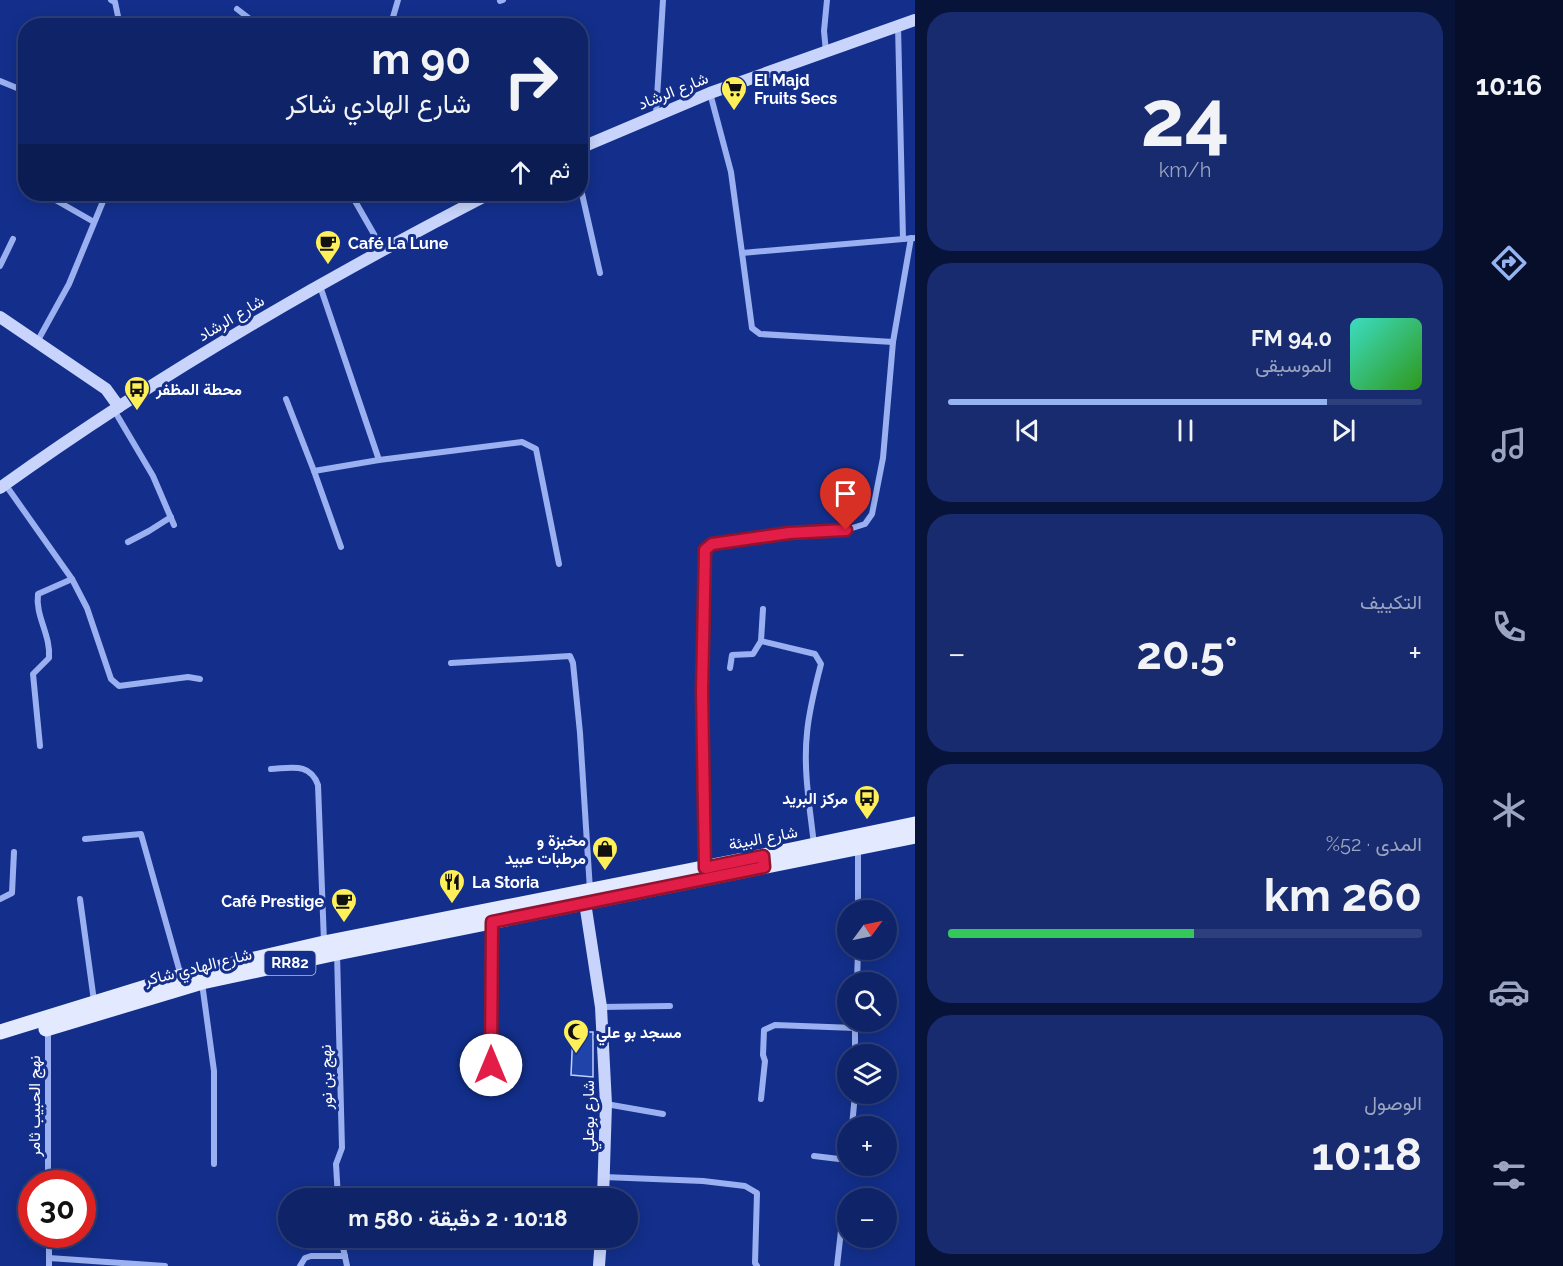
<!DOCTYPE html>
<html lang="ar">
<meta charset="utf-8">
<style>
:root{--surface:#0e2368;--page:#172b6e;--text:#f1f3f6;--muted:#9ba4c0;--line:#2e407c;--accent:#95b2f1}
body{margin:0;font-family:Raleway,Vazirmatn,sans-serif;background:var(--page);color:var(--text);direction:rtl;height:100vh;display:flex;flex-direction:column;font-size:22px;white-space:nowrap}
*{box-sizing:border-box;margin:0}
p{font-size:20px;color:var(--muted)}
.icon{flex:none;width:33px;height:33px;fill:none;stroke:currentColor;stroke-width:2;stroke-linecap:round;stroke-linejoin:round}
.map{position:relative;flex:1;overflow:hidden;direction:ltr}
.details{display:flex;flex-direction:column;gap:12px;padding:12px;background:#081339;width:540px}
.details>*{flex:none}
.guide{position:absolute;left:18px;top:18px;width:570px;height:183px;border-radius:24px;box-shadow:0 3px 15px #0003,0 0 0 2px var(--line);direction:rtl;background:#0e2368;color:var(--text);overflow:hidden}
.needle{width:39px;rotate:57deg}
.controls{position:absolute;left:837px;top:900px;display:grid;gap:12px}
.controls a{display:grid;place-items:center;width:60px;height:60px;border-radius:50%;background:var(--surface);box-shadow:0 3px 15px #0003,0 0 0 2px var(--line);font-size:30px}
.speed{position:absolute;left:18px;top:1170px;display:flex;gap:12px;font-size:30px;font-weight:700;text-align:center}
.speed>*{display:grid;place-content:center;width:78px;height:78px;border-radius:50%;background:var(--surface);box-shadow:0 3px 15px #0003,0 0 0 2px var(--line);line-height:1}
.speed .limit{border:9px solid #d22;background:#fff;color:#111}
.pin{position:absolute;display:grid;place-items:center;width:51px;height:51px;color:#fff;margin:-62px -26px;border-radius:50% 50% 50% 0;rotate:-45deg;box-shadow:0 0 6px #0007}
.pin .icon{rotate:45deg}
.me{position:absolute;width:66px;margin:-33px;rotate:0deg;stroke-linejoin:round;filter:drop-shadow(0 0 4px #0008)}
.turn{display:flex;align-items:center;gap:21px;height:126px;padding:0 18px;font-size:27px}
.turn .icon{width:78px;height:78px;stroke-width:2.5}
.turn b{display:block;font-size:42px;line-height:51px}
.then{display:flex;align-items:center;height:57px;padding:0 18px;background:#0003;gap:12px;font-size:22px}
.big{font-size:45px;font-weight:700;line-height:1.1}
.details .widget{flex:1;display:flex;flex-direction:column;justify-content:center;gap:9px;min-width:0;padding:0 21px;border-radius:24px;background:var(--page)}
.details .dial{align-items:center;gap:0}
.dial b{font-size:78px;line-height:1}
.song{display:flex;align-items:center;gap:18px}
.cover{width:72px;height:72px;border-radius:9px;background:linear-gradient(135deg,hsl(170 70% 55%),hsl(110 70% 35%))}
.played{height:6px;border-radius:3px;background:linear-gradient(90deg,var(--accent) 80%,var(--line) 80%)}
.keys{display:flex;justify-content:space-around;direction:ltr}
.heat{display:flex;justify-content:space-between;align-items:center;font-size:33px;direction:ltr}
.charge{height:9px;border-radius:4px;background:linear-gradient(90deg,#34c759 52%,var(--line) 0)}
.trip{position:absolute;left:278px;top:1188px;width:360px;height:60px;border-radius:30px;background:var(--surface);box-shadow:0 3px 15px #0003,0 0 0 2px var(--line);font-weight:700;line-height:60px;text-align:center;direction:rtl}
main{display:flex;flex:1;min-height:0}
.menu{display:flex;flex-direction:column;width:108px;justify-content:space-around;align-items:center;background:#060e2a;color:var(--muted)}
.menu .icon{width:42px;height:42px}
.menu .current{color:var(--accent)}
.menu b{font-size:27px;color:var(--text)}
.map>svg:first-child{display:block}
</style>
<main>
<nav class="menu">
<b>10:16</b>
<svg class="icon current" aria-label="directions" viewBox="0 0 24 24"><path d="M12 3l9 9-9 9-9-9zM9 14v-3h6M13 9l2 2-2 2"/></svg>
<svg class="icon" aria-label="music" viewBox="0 0 24 24"><path d="M9 18V5l10-2v13"/><circle cx="6" cy="18" r="3"/><circle cx="16" cy="16" r="3"/></svg>
<svg class="icon" aria-label="phone" viewBox="0 0 24 24"><path d="M5 4h4l2 5-3 2q2 4 5 5l2-3 5 2v4C11 20 4 13 5 4z"/></svg>
<svg class="icon" aria-label="climate" viewBox="0 0 24 24"><path d="M12 3v18M4 7l16 10M4 17L20 7"/></svg>
<svg class="icon" aria-label="car" viewBox="0 0 24 24"><path d="M5 17H2v-5l4-1 3-4h7l3 4 3 1v5h-3M9 17h6M6 11h13"/><circle cx="7" cy="17" r="2"/><circle cx="17" cy="17" r="2"/></svg>
<svg class="icon" aria-label="filters" viewBox="0 0 24 24"><path d="M4 7h16M4 17h16"/><circle cx="9" cy="7" r="2"/><circle cx="15" cy="17" r="2"/></svg>
</nav>
<section class="details">
<div class="widget dial"><b>24</b><p>km/h</p></div>
<div class="widget">
<div class="song"><i class="cover"></i><div><b>94.0 FM</b><p>الموسيقى</p></div></div>
<div class="played"></div>
<div class="keys"><svg class="icon" aria-label="previous" viewBox="0 0 24 24"><path d="M18 5L8 12l10 7zM5 5v14"/></svg><svg class="icon" aria-label="pause" viewBox="0 0 24 24"><path d="M8 5v14M16 5v14"/></svg><svg class="icon" aria-label="next" viewBox="0 0 24 24"><path d="M6 5l10 7-10 7zM19 5v14"/></svg></div>
</div>
<div class="widget"><p>التكييف</p>
<div class="heat"><a>−</a><b class="big">20.5°</b><a>+</a></div>
</div>
<div class="widget"><p>المدى · 52%</p><b class="big">260 km</b><div class="charge"></div></div>
<div class="widget"><p>الوصول</p><b class="big">10:18</b></div>
</section>
<div class="map">
<svg width="915" height="1266" viewBox="0 0 915 1266">
<rect width="100%" height="100%" fill="#132f8b"/>
<!-- building -->
<path fill="#2043aa" stroke="#c1d0fc" stroke-width="1.5" d="M573 1032H593V1077L571 1075Z"/>
<g fill="none" stroke-linecap="round" stroke-linejoin="round">
<!-- street -->
<g stroke="#9ab0f0" stroke-width="6">
<path d="M111 0 115 2 119 21 116 26"/>
<path d="M500 1 503 0"/>
<path d="M237 9 259 26"/>
<path d="M391 24 398 0"/>
<path d="M898 26 903 239"/>
<path d="M826 52 824 31 827 0"/>
<path d="M0 81 17 88"/>
<path d="M710 93 731 172 742 253 915 238"/>
<path d="M656 114 663 0"/>
<path d="M580 185 600 273"/>
<path d="M45 194 94 222"/>
<path d="M351 194 383 250"/>
<path d="M742 253 752 328 760 334 893 342 911 238"/>
<path d="M0 266 13 239"/>
<path d="M320 286 379 460 522 442 536 449 559 564"/>
<path d="M37 342 69 284 106 194"/>
<path d="M286 399 314 471"/>
<path d="M114 410 153 476 174 525"/>
<path d="M5 484 72 579 87 608 111 679 119 686 188 677 200 679"/>
<path d="M128 542 149 531 171 517"/>
<path d="M341 547 314 471 379 460"/>
<path d="M763 609 761 641 815 654 821 664C815 687 809 710 807 733 803 770 810 808 814 845"/>
<path d="M451 663 570 656 573 663 580 733 590 890"/>
<path d="M730 668 732 655 753 654 761 641"/>
<path d="M40 746 33 674 49 658C51 635 35 616 38 594L72 579"/>
<path d="M271 769C291 768 310 762 318 785L324 942"/>
<path d="M85 839 141 834 181 976"/>
<path d="M858 849V910"/>
<path d="M705 868 702 691 705 550 712 544 788 533 846 530 865 524 872 514 883 458 893 342"/>
<path d="M0 899 12 893 14 852"/>
<path d="M80 899 94 1001"/>
<path d="M337 953 342 1148 336 1164 338 1198"/>
<path d="M857 982 858 950"/>
<path d="M202 983 214 1071V1164"/>
<path d="M601 1007 670 1006"/>
<path d="M855 1022V1054"/>
<path d="M48 1028V1184"/>
<path d="M491 1065V923"/>
<path d="M761 1099 765 1061 763 1055 764 1030 775 1025 855 1028"/>
<path d="M606 1104 663 1114"/>
<path d="M852 1126 855 1094"/>
<path d="M814 1156 839 1159 848 1152"/>
<path d="M604 1177 703 1181 745 1186 757 1193 755 1263 757 1266"/>
<path d="M49 1234V1266"/>
<path d="M341 1238 347 1266"/>
<path d="M49 1258 165 1266"/>
<path d="M300 1266 305 1258 311 1256H345"/>
<path d="M837 1266 843 1213"/>
</g>
<!-- secondary -->
<g stroke="#c8d4fb" stroke-width="12">
<path d="M580 148 710 93 915 20"/>
<path d="M0 317 106 389 119 407"/>
<path d="M0 488C154 377 320 281 489 194"/>
<path d="M584 896 601 1007 606 1104 603 1198"/>
<path d="M599 1266 601 1238"/>
</g>
<!-- primary -->
<g stroke="#e3e9ff" stroke-width="15">
<path d="M46 1029 202 982 337 953 915 836"/>
<path d="M0 1032 182 976 324 943 763 856 915 824"/>
</g>
</g>
<g fill="none" stroke-linecap="round" stroke-linejoin="round">
<defs>
<path id="route" d="M491 1065 492 922 764 867 763 856 705 868 702 691 705 550 712 544 789 533 846 530"/>
</defs>
<!-- route casing -->
<use href="#route" stroke="#92132f" stroke-width="15"/>
<!-- route -->
<use href="#route" stroke="#e11d48" stroke-width="10"/>
</g>
<!-- icons -->
<defs>
<symbol id="supermarket-pin" viewBox="-11 -11 22 30"><path d="M0 17L-7.5 6A9.5 9.5 0 1 1 7.5 6Z" fill="#fff059" stroke="#132f8b"/><path d="M-6-5.5h2.5l.6 2H6L4.5 2H-2.5L-4.4-4H-6ZM-1.5 3.2a1.3 1.3 0 1 0 .1 0ZM3 3.2a1.3 1.3 0 1 0 .1 0Z" fill="#111"/></symbol>
<symbol id="cafe-pin" viewBox="-11 -11 22 30"><path d="M0 17L-7.5 6A9.5 9.5 0 1 1 7.5 6Z" fill="#fff059" stroke="#132f8b"/><path d="M-5.5-4.5H6V0H3Q3 3.5 0 3.5H-2.5Q-5.5 3.5-5.5 0ZM3-3.2v2h1.7v-2ZM-6 4.5H4V6H-6Z" fill="#111"/></symbol>
<symbol id="bus-pin" viewBox="-11 -11 22 30"><path d="M0 17L-7.5 6A9.5 9.5 0 1 1 7.5 6Z" fill="#fff059" stroke="#132f8b"/><path d="M-5-6H5V4H4V6H2V4H-2V6H-4V4H-5ZM-3.5-4V0h7V-4ZM-3.5 1.2v1.5H-2V1.2ZM2 1.2v1.5H3.5V1.2Z" fill="#111"/></symbol>
<symbol id="shop-pin" viewBox="-11 -11 22 30"><path d="M0 17L-7.5 6A9.5 9.5 0 1 1 7.5 6Z" fill="#fff059" stroke="#132f8b"/><path d="M-5-2.5h2.3a2.7 3.5 0 0 1 5.4 0H5L5.5 6h-11ZM-1.5-2.5h3a1.5 2.3 0 0 0-3 0Z" fill="#111"/></symbol>
<symbol id="restaurant-pin" viewBox="-11 -11 22 30"><path d="M0 17L-7.5 6A9.5 9.5 0 1 1 7.5 6Z" fill="#fff059" stroke="#132f8b"/><path d="M-5-6h1v4h1v-4h1v4h1v-4h1v5L-1.5 .5V6h-2V.5L-5-1ZM5-6V6H3V1.5H1.5Q1.5-4 5-6Z" fill="#111"/></symbol>
<symbol id="mosque-pin" viewBox="-11 -11 22 30"><path d="M0 17L-7.5 6A9.5 9.5 0 1 1 7.5 6Z" fill="#fff059" stroke="#132f8b"/><path d="M3.5-4.9A6 6 0 1 0 3.5 4.9A5 5 0 1 1 3.5-4.9Z" fill="#111"/></symbol>
</defs>
<g fill-rule="evenodd">
<use href="#supermarket-pin" x="719" y="74" width="30" height="40"/>
<use href="#cafe-pin" x="313" y="228" width="30" height="40"/>
<use href="#bus-pin" x="122" y="374" width="30" height="40"/>
<use href="#bus-pin" x="852" y="783" width="30" height="40"/>
<use href="#shop-pin" x="590" y="834" width="30" height="40"/>
<use href="#restaurant-pin" x="437" y="867" width="30" height="40"/>
<use href="#cafe-pin" x="329" y="886" width="30" height="40"/>
<use href="#mosque-pin" x="561" y="1017" width="30" height="40"/>
</g>
<g text-anchor="middle" dominant-baseline="central" stroke-width="6" stroke-linejoin="round" paint-order="stroke">
<!-- shield labels -->
<rect fill="#132f8b" stroke="#b8c1dc" stroke-width="1.5" x="264.5" y="951" width="51" height="24" rx="4.5"/>
<g font-size="15" font-weight="bold" fill="#fff">
<text x="290" y="963">RR82</text>
</g>
<!-- poi labels -->
<g font-size="16" font-weight="bold" fill="#fff" stroke="#132f8b" text-anchor="start">
<text x="754" y="80">El Majd<tspan x="754" dy="18">Fruits Secs</tspan></text>
<text x="348" y="243">Café La Lune</text>
<text x="156" y="389">محطة المظفر</text>
<text x="848" y="798" text-anchor="end">مركز البريد</text>
<text x="586" y="840" text-anchor="end">مخبزة و<tspan x="586" dy="18">مرطبات عبيد</tspan></text>
<text x="472" y="882">La Storia</text>
<text x="324" y="901" text-anchor="end">Café Prestige</text>
<text x="596" y="1032">مسجد بو علي</text>
</g>
<!-- street labels -->
<g font-size="16" fill="#fff" stroke="#132f8b">
<text transform="translate(673 91) rotate(-22)">شارع الرشاد</text>
<text transform="translate(231 318) rotate(-31)">شارع الرشاد</text>
<text transform="translate(763 838) rotate(-11)">شارع البيئة</text>
<text transform="translate(198 967) rotate(-14)">شارع الهادي شاكر</text>
<text transform="translate(326 1077) rotate(-91)">نهج بن نور</text>
<text transform="translate(34 1106) rotate(-90)">نهج الحبيب ثامر</text>
<text transform="translate(588 1116) rotate(-90)">شارع بوعلي</text>
</g>
</g>
</svg>
<div class="controls">
<a><svg class="needle" viewBox="-14 -14 28 28"><path d="M0-13l5 13h-10z" fill="#e53935"/><path d="M0 13l5-13h-10z" fill="#9ba4c0"/></svg></a>
<a><svg class="icon" aria-label="search" viewBox="0 0 24 24"><circle cx="10" cy="10" r="6"/><path d="M15 15l6 6"/></svg></a>
<a><svg class="icon" aria-label="layers" viewBox="0 0 24 24"><path d="M12 4l9 5-9 5-9-5zM3 14l9 5 9-5"/></svg></a>
<a>+</a>
<a>−</a>
</div>
<div class="speed"><div class="limit">30</div></div>
<div class="pin" style="left:846px;top:530px;background:#d93025"><svg class="icon" aria-label="arrive" viewBox="0 0 24 24"><path d="M6 21V4h12l-3 4 3 4H6"/></svg></div>
<svg class="me" style="left:491px;top:1065px" viewBox="-20 -20 40 40"><circle r="19" fill="#fff"/><path d="M0-13L10 11 0 6-10 11z" fill="#e11d48"/></svg>
<div class="trip">10:18 · 2 دقيقة · 580 m</div>
<div class="guide">
<div class="turn"><svg class="icon" aria-label="right" viewBox="0 0 24 24"><path d="M7 20v-9h11M14 6l5 5-5 5"/></svg><div><b>90 m</b>شارع الهادي شاكر</div></div>
<div class="then">ثم<svg class="icon" aria-label="ahead" viewBox="0 0 24 24"><path d="M12 20V5M6 11l6-6 6 6"/></svg></div>
</div>
</div>
</main>
